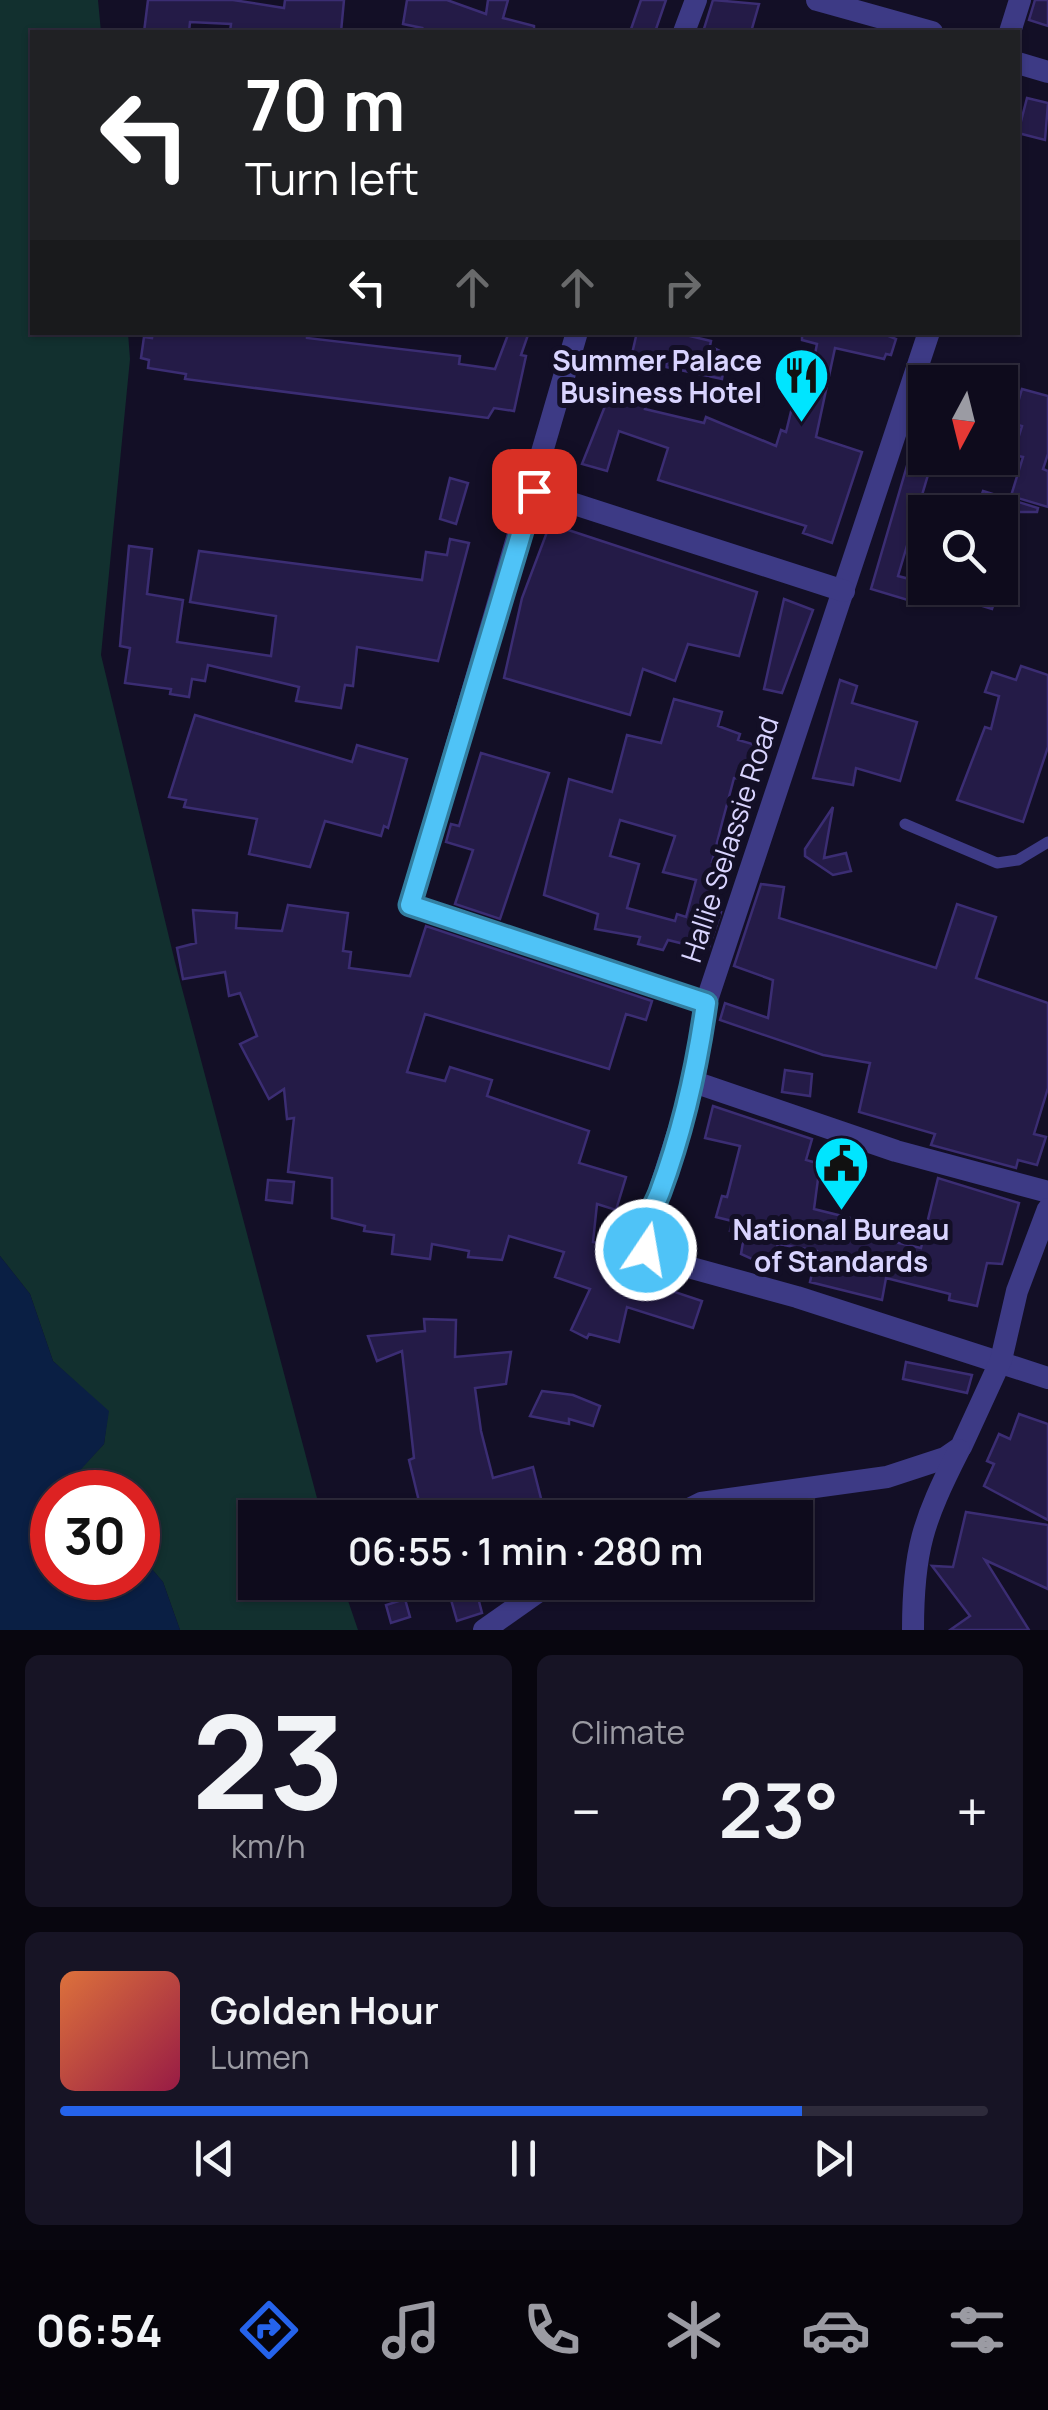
<!DOCTYPE html>
<meta charset="utf-8">
<style>
:root{--surface:#0e0b1c;--page:#171425;--text:#f1f3f6;--muted:#9b9ba3;--line:#2e2b3b;--accent:#2563eb}
body{margin:0;font-family:Manrope,sans-serif;background:var(--page);color:var(--text);height:100vh;display:flex;flex-direction:column;font-size:38px;white-space:nowrap}
*{box-sizing:border-box;margin:0}
p{font-size:32px;color:var(--muted)}
.icon{flex:none;width:55px;height:55px;fill:none;stroke:currentColor;stroke-width:2;stroke-linecap:round;stroke-linejoin:round}
.map{position:relative;height:1630px;overflow:hidden}
.side{display:flex;flex-direction:column;gap:25px;padding:25px;background:#08060f;flex:1}
.side>*{flex:none}
.hud{position:absolute;left:30px;top:30px;width:990px;height:305px;border-radius:0px;box-shadow:0 2px 8px #0004,0 0 0 2px var(--line);background:#202124;color:#fff;overflow:hidden}
.needle{width:65px;rotate:187deg}
.tools{position:absolute;left:908px;top:365px;display:grid;gap:20px}
.tools a{display:grid;place-items:center;width:110px;height:110px;border-radius:0px;background:var(--surface);box-shadow:0 2px 8px #0004,0 0 0 2px var(--line);font-size:50px}
.speed{position:absolute;left:30px;top:1470px;display:flex;gap:20px;font-size:50px;font-weight:700;text-align:center}
.speed>*{display:grid;place-content:center;width:130px;height:130px;border-radius:50%;background:var(--surface);box-shadow:0 2px 8px #0004,0 0 0 2px var(--line);line-height:1}
.speed .limit{border:15px solid #d22;background:#fff;color:#111}
.pin{position:absolute;display:grid;place-items:center;width:85px;height:85px;color:#fff;margin:-42px;border-radius:20px;box-shadow:0 5px 15px #0006}
.me{position:absolute;width:110px;margin:-55px;rotate:12deg;stroke-linejoin:round;filter:drop-shadow(0 0 8px #0008)}
.turn{display:flex;align-items:center;gap:35px;height:210px;padding:0 50px;font-size:45px}
.turn .icon{width:130px;height:130px;stroke-width:2.5}
.turn b{display:block;font-size:70px;line-height:85px}
.lanes{display:flex;align-items:center;height:95px;padding:0 50px;background:#0003;justify-content:center;gap:50px;direction:ltr}
.lanes .off{opacity:.35}
.big{font-size:75px;font-weight:600;line-height:1.1}
.side .tile{flex:1;display:flex;flex-direction:column;justify-content:center;gap:15px;min-width:0;padding:0 35px;border-radius:15px;background:var(--page)}
.side .dial{align-items:center;gap:0}
.dial b{font-size:130px;line-height:1}
.song{display:flex;align-items:center;gap:30px}
.cover{width:120px;height:120px;border-radius:15px;background:linear-gradient(135deg,hsl(20 70% 55%),hsl(340 70% 35%))}
.played{height:10px;border-radius:5px;background:linear-gradient(90deg,var(--accent) 80%,var(--line) 80%)}
.keys{display:flex;justify-content:space-around;direction:ltr}
.heat{display:flex;justify-content:space-between;align-items:center;font-size:55px;direction:ltr}
.side .tiles{flex:1;display:grid;gap:25px;grid-template-columns:1fr 1fr}
.tile:last-child{grid-column:span 2}
.trip{position:absolute;left:238px;top:1500px;width:575px;height:100px;border-radius:0px;background:var(--surface);box-shadow:0 2px 8px #0004,0 0 0 2px var(--line);font-weight:600;line-height:100px;text-align:center}
.tabs{display:flex;height:160px;justify-content:space-around;align-items:center;background:#06040b;color:var(--muted)}
.tabs .icon{width:70px;height:70px}
.tabs .selected{color:var(--accent)}
.tabs b{font-size:45px;color:var(--text)}
.map>svg:first-child{display:block}
</style>
<div class="map">
<svg width="1048" height="1630" viewBox="0 0 1048 1630">
<rect width="100%" height="100%" fill="#130f26"/>
<!-- green -->
<path fill="#12302f" d="M0 0H98L101 32H32V332L128 333 130 359 101 655 175 962 322 1517 255 1518V1582L342 1583 358 1630H180L163 1582 138 1553V1492L62 1489 104 1444 108 1412 53 1361 30 1294 0 1256Z"/>
<!-- water -->
<path fill="#0a1f44" d="M0 1256 30 1294 53 1361 109 1411 104 1444 63 1489 66 1492H52V1578H138V1553L163 1582 180 1630H0Z"/>
<!-- building -->
<g fill="#241b47" stroke="#3b2d73" stroke-width="2.5" fill-rule="evenodd">
<path d="M148 0H233L284 8 285 0H344L341 32H230L231 24 190 22 189 32H144Z"/>
<path d="M407 0H447L486 14 488 0H508L503 18 534 26V32H420L422 28 403 24Z"/>
<path d="M641 0H666L655 32H630Z"/>
<path d="M713 0 759 4 751 32H703Z"/>
<path d="M1035 0H1048V26L1029 20Z"/>
<path d="M1027 98 1048 103 1045 140 1018 133Z"/>
<path d="M153 332H307V338L460 356 459 364 495 369 509 332H529L521 355 526 356 514 411 494 408 488 418 185 379 186 374 148 368 149 360 141 358 144 337 152 338Z"/>
<path d="M637 332H673L711 341 710 346 726 354 722 379 666 367 667 362 632 354Z"/>
<path d="M802 332H879L896 339 891 355 886 354 884 359 835 348 816 437 862 452 832 543 803 533 806 526 658 480 668 448 619 431 607 471 582 464 611 391 647 403 645 409 704 423 706 417 776 446 781 430 786 432 795 395 788 394 795 360 813 364 817 344 802 340Z"/>
<path d="M1022 389 1048 396V454L1043 469 1048 471V507L1011 496 1023 457 1013 455 1022 426 1012 423Z"/>
<path d="M911 452 933 458 898 576 917 581 911 601 871 589Z"/>
<path d="M450 478 468 483 456 524 440 519Z"/>
<path d="M983 491 1038 508 1037 512H1017L1005 553 1000 552V512H976Z"/>
<path d="M550 524 757 592 739 656 688 644 675 681 643 669 630 715 504 678 522 598Z"/>
<path d="M450 539 469 543 438 661 357 647 353 686 345 685 341 708 296 701 299 687 208 665 205 681 192 679 189 697 170 694 171 689 125 683 130 648 120 646 129 546 152 549 147 594 183 600 177 642 271 656 276 616 190 602 199 551 422 580 426 552 447 555Z"/>
<path d="M937 588H999L992 609 937 592Z"/>
<path d="M784 599 813 610 782 693 764 689Z"/>
<path d="M1021 666 1048 675V747L1023 822 957 800 985 727 991 729 999 696 985 692 992 672 1016 680Z"/>
<path d="M840 680 857 686 852 703 917 722 900 781 856 768 853 785 813 778Z"/>
<path d="M674 699 722 712 718 726 740 734 738 740 763 747 758 780 734 778 722 823 712 862 725 865 714 910 721 912 708 950 668 940 663 950 638 944 640 937 595 929 598 914 544 895 569 779 612 792 627 735 661 743ZM620 820 675 836 663 872 696 880 686 917 677 914 675 921 627 908 639 864 610 856Z"/>
<path d="M195 715 352 762 357 745 407 759 388 828 384 826 381 836 325 821 310 867 249 854 257 819 184 807 186 800 169 797Z"/>
<path d="M481 753 549 773 500 919 455 904 473 850 446 842 451 824 459 826Z"/>
<path d="M833 807 824 858 846 853 851 871 833 875 805 856V849Z"/>
<path d="M761 884 784 887 779 918 936 968 957 904 996 917 976 978 1048 1003V1088L1034 1134 1046 1137 1037 1165 1018 1160 1016 1168 931 1145 935 1134 859 1112 870 1063 823 1055 720 1020 725 1003 768 1018 773 980 734 966Z"/>
<path d="M288 905 348 913 343 951 351 952 349 968 410 976 426 926 652 1001 646 1020 626 1014 609 1069 425 1014 407 1072 445 1081 450 1067 492 1080 487 1096 589 1131 579 1163 626 1177 616 1210 597 1204 593 1242 607 1245 603 1268 702 1301 693 1328 627 1307 619 1342 589 1334 587 1338 571 1330 590 1289 555 1277 564 1252 509 1236 502 1260 468 1257 469 1251 432 1244 430 1259 392 1254 394 1235 364 1231 365 1226 332 1218V1178L288 1172 294 1118 287 1119 284 1089 269 1099 240 1044 257 1036 240 993 229 996 225 972 183 979 177 948 196 943 193 910 237 913 236 928 282 931Z"/>
<path d="M785 1070 812 1074 810 1096 782 1092Z"/>
<path d="M713 1106 812 1139 806 1160 820 1164 814 1209 850 1218 846 1231 921 1248 938 1178 1019 1203 1002 1264 987 1263 977 1306 949 1300 950 1294 886 1278 882 1300 810 1282 817 1251 778 1244 770 1267 741 1254 744 1236 730 1231 732 1221 716 1217 722 1196 727 1197 740 1146 705 1138Z"/>
<path d="M268 1180 294 1182 292 1203 266 1200Z"/>
<path d="M424 1319 456 1320 455 1357 511 1352 506 1384 475 1388 481 1431 493 1478 533 1467 546 1518H423L409 1460 414 1458 402 1351 377 1361 368 1336 425 1331Z"/>
<path d="M906 1362 972 1375 967 1393 903 1379Z"/>
<path d="M542 1391 573 1395 600 1406 593 1426 569 1419V1424L530 1416Z"/>
<path d="M1019 1414 1048 1424V1520L984 1486 994 1464 987 1461 999 1434 1010 1439Z"/>
<path d="M966 1512 1048 1525V1589L985 1560 1029 1630H950L970 1616 932 1566 953 1567Z"/>
<path d="M446 1582H474L482 1613 457 1621Z"/>
<path d="M405 1599 410 1617 391 1623 386 1605Z"/>
</g>
<g fill="none" stroke-linecap="round" stroke-linejoin="round">
<!-- lane -->
<path stroke="#3d3a85" stroke-width="11" d="M905 824 997 863 1018 860 1048 842"/>
<!-- street -->
<g stroke="#3d3a85" stroke-width="22">
<path d="M817 0 932 32"/>
<path d="M684 32 696 0"/>
<path d="M1010 32 1020 0"/>
<path d="M1018 63 1048 72"/>
<path d="M577 332 410 905 706 1003"/>
<path d="M929 332 706 1003 694 1082 643 1242 652 1257 797 1297 1048 1378"/>
<path d="M534 491 844 591"/>
<path d="M694 1082 896 1151 1048 1192"/>
<path d="M671 1518 701 1503 887 1477 945 1458 961 1447 1001 1360 1017 1291 1048 1209"/>
<path d="M484 1630 552 1582"/>
<path d="M913 1630C913 1550 923 1521 959 1450"/>
</g>
</g>
<g fill="none" stroke-linecap="round" stroke-linejoin="round">
<defs>
<path id="route" d="M534 491 410 905 706 1003C697 1068 683 1130 660 1192 653 1211 637 1229 646 1250"/>
</defs>
<!-- route casing -->
<use href="#route" stroke="#337fa1" stroke-width="25"/>
<!-- route -->
<use href="#route" stroke="#4fc3f7" stroke-width="18"/>
</g>
<!-- icons -->
<defs>
<symbol id="restaurant-pin" viewBox="-11 -11 22 30"><path d="M0 17L-7.5 6A9.5 9.5 0 1 1 7.5 6Z" fill="#00e5ff" stroke="#130f26"/><path d="M-5-6h1v4h1v-4h1v4h1v-4h1v5L-1.5 .5V6h-2V.5L-5-1ZM5-6V6H3V1.5H1.5Q1.5-4 5-6Z" fill="#111"/></symbol>
<symbol id="civic-pin" viewBox="-11 -11 22 30"><path d="M0 17L-7.5 6A9.5 9.5 0 1 1 7.5 6Z" fill="#00e5ff" stroke="#130f26"/><path d="M-.6-6.5H3V-4.5H.6V-3L4-1V1h2V6H-6V1h2V-1L-.6-3ZM-1.2 2.5V6h2.4V2.5Z" fill="#111"/></symbol>
</defs>
<g fill-rule="evenodd">
<use href="#restaurant-pin" x="770" y="344" width="63" height="86"/>
<use href="#civic-pin" x="810" y="1132" width="63" height="86"/>
</g>
<g text-anchor="middle" dominant-baseline="central" stroke-width="10" stroke-linejoin="round" paint-order="stroke">
<!-- poi labels -->
<g font-size="28" font-weight="bold" fill="#d9d4ff" stroke="#130f26" text-anchor="end">
<text x="762" y="360">Summer Palace<tspan x="762" dy="32">Business Hotel</tspan></text>
<text x="841" y="1229" text-anchor="middle">National Bureau<tspan x="841" dy="32">of Standards</tspan></text>
</g>
<!-- street labels -->
<g font-size="28" fill="#d9d4ff" stroke="#130f26">
<text transform="translate(729 839) rotate(-72)">Hallie Selassie Road</text>
</g>
</g>
</svg>
<div class="tools">
<a><svg class="needle" viewBox="-14 -14 28 28"><path d="M0-13l5 13h-10z" fill="#e53935"/><path d="M0 13l5-13h-10z" fill="#9b9ba3"/></svg></a>
<a><svg class="icon" aria-label="search" viewBox="0 0 24 24"><circle cx="10" cy="10" r="6"/><path d="M15 15l6 6"/></svg></a>
</div>
<div class="speed"><div class="limit">30</div></div>
<div class="pin" style="left:534px;top:491px;background:#d93025"><svg class="icon" aria-label="arrive" viewBox="0 0 24 24"><path d="M6 21V4h12l-3 4 3 4H6"/></svg></div>
<svg class="me" style="left:646px;top:1250px" viewBox="-20 -20 40 40"><circle r="17" fill="#4fc3f7" stroke="#fff" stroke-width="3"/><path d="M0-11L8 9 0 5-8 9z" fill="#fff"/></svg>
<div class="trip">06:55 · 1 min · 280 m</div>
<div class="hud">
<div class="turn"><svg class="icon" aria-label="left" viewBox="0 0 24 24"><path d="M17 20v-9H6M10 6l-5 5 5 5"/></svg><div><b>70 m</b>Turn left</div></div>
<div class="lanes"><svg class="icon" aria-label="left" viewBox="0 0 24 24"><path d="M17 20v-9H6M10 6l-5 5 5 5"/></svg><svg class="icon off" aria-label="ahead" viewBox="0 0 24 24"><path d="M12 20V5M6 11l6-6 6 6"/></svg><svg class="icon off" aria-label="ahead" viewBox="0 0 24 24"><path d="M12 20V5M6 11l6-6 6 6"/></svg><svg class="icon off" aria-label="right" viewBox="0 0 24 24"><path d="M7 20v-9h11M14 6l5 5-5 5"/></svg></div>
</div>
</div>
<section class="side">
<div class="tiles">
<div class="tile dial"><b>23</b><p>km/h</p></div>
<div class="tile"><p>Climate</p>
<div class="heat"><a>−</a><b class="big">23°</b><a>+</a></div>
</div>
<div class="tile">
<div class="song"><i class="cover"></i><div><b>Golden Hour</b><p>Lumen</p></div></div>
<div class="played"></div>
<div class="keys"><svg class="icon" aria-label="previous" viewBox="0 0 24 24"><path d="M18 5L8 12l10 7zM5 5v14"/></svg><svg class="icon" aria-label="pause" viewBox="0 0 24 24"><path d="M8 5v14M16 5v14"/></svg><svg class="icon" aria-label="next" viewBox="0 0 24 24"><path d="M6 5l10 7-10 7zM19 5v14"/></svg></div>
</div>
</div>
</section>
<nav class="tabs">
<b>06:54</b>
<svg class="icon selected" aria-label="directions" viewBox="0 0 24 24"><path d="M12 3l9 9-9 9-9-9zM9 14v-3h6M13 9l2 2-2 2"/></svg>
<svg class="icon" aria-label="music" viewBox="0 0 24 24"><path d="M9 18V5l10-2v13"/><circle cx="6" cy="18" r="3"/><circle cx="16" cy="16" r="3"/></svg>
<svg class="icon" aria-label="phone" viewBox="0 0 24 24"><path d="M5 4h4l2 5-3 2q2 4 5 5l2-3 5 2v4C11 20 4 13 5 4z"/></svg>
<svg class="icon" aria-label="climate" viewBox="0 0 24 24"><path d="M12 3v18M4 7l16 10M4 17L20 7"/></svg>
<svg class="icon" aria-label="car" viewBox="0 0 24 24"><path d="M5 17H2v-5l4-1 3-4h7l3 4 3 1v5h-3M9 17h6M6 11h13"/><circle cx="7" cy="17" r="2"/><circle cx="17" cy="17" r="2"/></svg>
<svg class="icon" aria-label="filters" viewBox="0 0 24 24"><path d="M4 7h16M4 17h16"/><circle cx="9" cy="7" r="2"/><circle cx="15" cy="17" r="2"/></svg>
</nav>
